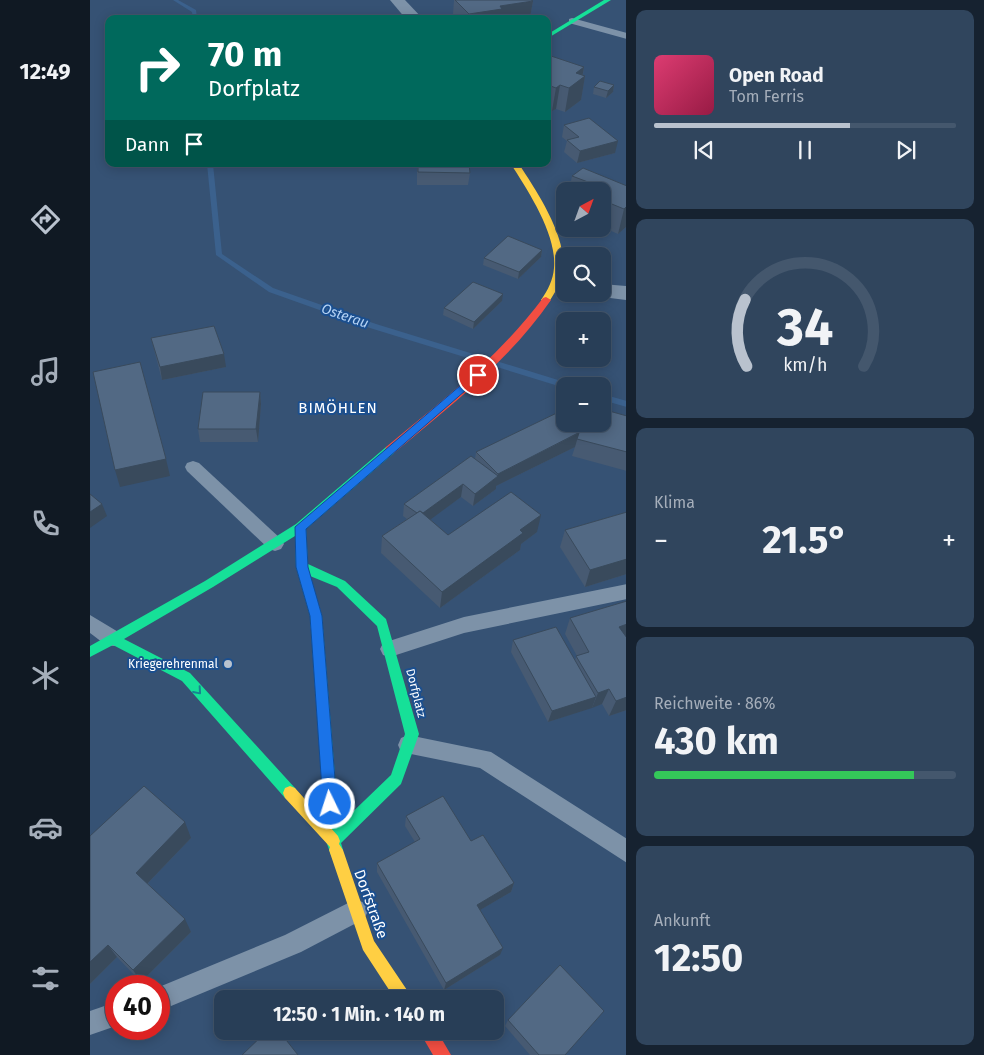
<!DOCTYPE html>
<html lang="de">
<meta charset="utf-8">
<style>
:root{--surface:#283e57;--page:#30455d;--text:#f1f3f6;--muted:#a5aeba;--line:#44576d;--accent:#b9c2ce}
body{margin:0;font-family:"Fira Sans",sans-serif;background:var(--page);color:var(--text);height:100vh;display:flex;flex-direction:column;font-size:19px;white-space:nowrap}
*{box-sizing:border-box;margin:0}
p{font-size:16px;color:var(--muted)}
.icon{flex:none;width:28px;height:28px;fill:none;stroke:currentColor;stroke-width:2;stroke-linecap:round;stroke-linejoin:round}
.map{position:relative;flex:1;overflow:hidden}
.details{display:flex;flex-direction:column;gap:10px;padding:10px;background:#162230;width:358px}
.details>*{flex:none}
.hud{position:absolute;left:15px;top:15px;width:446px;height:152px;border-radius:10px;box-shadow:0 2px 12px #0003,0 0 0 1px var(--line);background:#00695c;color:#fff;overflow:hidden}
.needle{width:32px;rotate:41deg}
.fabs{position:absolute;left:466px;top:182px;display:grid;gap:10px}
.fabs a{display:grid;place-items:center;width:55px;height:55px;border-radius:10px;background:var(--surface);box-shadow:0 2px 12px #0003,0 0 0 1px var(--line);font-size:25px}
.speed{position:absolute;left:15px;top:975px;display:flex;gap:10px;font-size:25px;font-weight:700;text-align:center}
.speed>*{display:grid;place-content:center;width:65px;height:65px;border-radius:50%;background:var(--surface);box-shadow:0 2px 12px #0003,0 0 0 1px var(--line);line-height:1}
.speed .limit{border:8px solid #d22;background:#fff;color:#111}
.pin{position:absolute;display:grid;place-items:center;width:42px;height:42px;color:#fff;margin:-21px;border:2px solid #fff;border-radius:50%;box-shadow:0 1px 5px #0007}
.me{position:absolute;width:55px;margin:-28px;rotate:356deg;stroke-linejoin:round;filter:drop-shadow(0 0 4px #0008)}
.turn{display:flex;align-items:center;gap:18px;height:105px;padding:0 20px;font-size:22px}
.turn .icon{width:65px;height:65px;stroke-width:2.5}
.turn b{display:block;font-size:35px;line-height:42px}
.then{display:flex;align-items:center;height:48px;padding:0 20px;background:#0003;gap:10px;font-size:19px}
.big{font-size:38px;font-weight:700;line-height:1.1}
.details .card{flex:1;display:flex;flex-direction:column;justify-content:center;gap:8px;min-width:0;padding:0 18px;border-radius:10px;background:var(--page)}
.details .dial{align-items:center;gap:0}
.dial svg{height:130px;overflow:visible;fill:none;stroke:var(--line);stroke-width:7;stroke-linecap:round;text-anchor:middle}
.dial text{fill:var(--text);stroke:none}
.song{display:flex;align-items:center;gap:15px}
.cover{width:60px;height:60px;border-radius:8px;background:linear-gradient(135deg,hsl(340 70% 55%),hsl(340 70% 35%))}
.played{height:5px;border-radius:2px;background:linear-gradient(90deg,var(--accent) 65%,var(--line) 65%)}
.keys{display:flex;justify-content:space-around;direction:ltr}
.heat{display:flex;justify-content:space-between;align-items:center;font-size:28px;direction:ltr}
.charge{height:8px;border-radius:4px;background:linear-gradient(90deg,#34c759 86%,var(--line) 0)}
.trip{position:absolute;left:124px;top:990px;width:290px;height:50px;border-radius:10px;background:var(--surface);box-shadow:0 2px 12px #0003,0 0 0 1px var(--line);font-weight:700;line-height:50px;text-align:center}
main{display:flex;flex:1;min-height:0}
.tabs{display:flex;flex-direction:column;width:90px;justify-content:space-around;align-items:center;background:#101923;color:var(--muted)}
.tabs .icon{width:35px;height:35px}
.tabs .selected{color:var(--accent)}
.tabs b{font-size:22px;color:var(--text)}
.map>svg:first-child{display:block}
</style>
<main>
<nav class="tabs">
<b>12:49</b>
<svg class="icon selected" aria-label="directions" viewBox="0 0 24 24"><path d="M12 3l9 9-9 9-9-9zM9 14v-3h6M13 9l2 2-2 2"/></svg>
<svg class="icon" aria-label="music" viewBox="0 0 24 24"><path d="M9 18V5l10-2v13"/><circle cx="6" cy="18" r="3"/><circle cx="16" cy="16" r="3"/></svg>
<svg class="icon" aria-label="phone" viewBox="0 0 24 24"><path d="M5 4h4l2 5-3 2q2 4 5 5l2-3 5 2v4C11 20 4 13 5 4z"/></svg>
<svg class="icon" aria-label="climate" viewBox="0 0 24 24"><path d="M12 3v18M4 7l16 10M4 17L20 7"/></svg>
<svg class="icon" aria-label="car" viewBox="0 0 24 24"><path d="M5 17H2v-5l4-1 3-4h7l3 4 3 1v5h-3M9 17h6M6 11h13"/><circle cx="7" cy="17" r="2"/><circle cx="17" cy="17" r="2"/></svg>
<svg class="icon" aria-label="filters" viewBox="0 0 24 24"><path d="M4 7h16M4 17h16"/><circle cx="9" cy="7" r="2"/><circle cx="15" cy="17" r="2"/></svg>
</nav>
<div class="map">
<svg width="537" height="1055" viewBox="0 0 537 1055">
<rect width="100%" height="100%" fill="#365274"/>
<g fill="none" stroke-linecap="round" stroke-linejoin="round">
<!-- stream -->
<g fill="#3b618d" fill-rule="evenodd">
<path d="M83 0H88L106 10 107 19H103L102 12Z"/>
<path d="M117 164H123L132 254 183 288 286 324 481 384 482 386H475V388L280 328 179 292 126 255Z"/>
<path d="M512 394 537 401V407L512 400Z"/>
</g>
<!-- lane -->
<g fill="#7d92a8" fill-rule="evenodd">
<path d="M482 18 537 33V39L479 23V19Z"/>
<path d="M103 461 109 463 191 539 194 544 191 549 185 551 179 549 97 471 95 467 97 463Z"/>
<path d="M537 584V599L374 633 300 657 293 655 290 649 293 643 374 617Z"/>
<path d="M0 615 30 633 33 639 30 645C18 649 10 640 0 633Z"/>
<path d="M318 735 401 752 537 839V863L390 768 311 752 308 745 311 738Z"/>
<path d="M266 899 274 903 278 911 274 919 211 952 69 1011V987L195 935Z"/>
<path d="M26 1002V1026L0 1035V1011Z"/>
</g>
<!-- street -->
<g fill="#7d92a8" fill-rule="evenodd">
<path d="M300 0H315L333 19H316Z"/>
<path d="M512 284 537 286V300L504 296 503 294H512Z"/>
</g>
<!-- fast -->
<g fill="#16e098" fill-rule="evenodd">
<path d="M514 0H521L458 38V34Z"/>
<path d="M300 446 304 447 305 450 304 453 216 529 218 564 255 581 296 619 329 734 311 784 251 843 253 850 251 855 246 857 241 855 236 841 220 616 206 567 205 536 123 587 34 639 100 673 205 788 207 793 205 798 200 800 195 798 92 681 23 645 0 657V646L115 581 206 524 296 447ZM220 576 247 587 287 626 315 734 301 775 249 825 232 616Z"/>
</g>
<!-- slow -->
<g fill="#ffcf43" fill-rule="evenodd">
<path d="M421 164H429C447 192 477 236 473 270 472 282 465 292 459 302L456 303 451 300C458 290 463 280 464 268 467 234 438 191 421 164Z"/>
<path d="M200 786 205 788 248 836 250 841 249 844 253 850 284 941 323 999H305L273 950 239 850 240 847 195 798 193 793 195 788Z"/>
</g>
<!-- jam -->
<g fill="#f24e42" fill-rule="evenodd">
<path d="M456 297 461 300C419 361 360 406 304 453H296L295 450 296 447C352 401 409 357 453 298Z"/>
<path d="M329 1031H347L361 1055H343Z"/>
</g>
</g>
<!-- wall -->
<g fill="#475a72">
<path d="M364 0H441L443 1 440 17 429 19H367L363 14Z"/>
<path d="M458 58 494 67 493 75 495 76 491 100 475 112 466 109 462 111 458 110Z"/>
<path d="M524 85 523 92 516 98 503 94 504 87Z"/>
<path d="M474 125 525 153 487 163 474 152 477 141 472 137Z"/>
<path d="M327 164H379L380 173 378 185H327Z"/>
<path d="M482 176 537 186V226L528 234 512 227V191H479Z"/>
<path d="M452 250 451 257 428 279 393 265 394 258Z"/>
<path d="M412 301 383 329 353 315 354 308Z"/>
<path d="M61 338 136 367 72 380Z"/>
<path d="M170 392 171 404 168 442H110L108 429Z"/>
<path d="M537 416V471L482 456 485 447 406 486V489L383 506 371 497 340 519 358 535 447 532 431 544 430 550 350 608 291 553 292 536 317 519 313 516 314 504 385 459 386 452Z"/>
<path d="M537 512V574L495 587 470 547 475 530Z"/>
<path d="M480 618 537 710 519 716 512 704 458 722 421 652 423 640 485 660 487 656 475 634Z"/>
<path d="M316 816 381 841 424 883 421 892 390 910 410 955 354 990 287 872V863L325 842 315 826Z"/>
<path d="M0 836 101 838 58 883 101 932 51 982 27 957 0 984Z"/>
<path d="M418 1020 475 1055H440L415 1026Z"/>
</g>
<!-- shaded-wall -->
<g fill="#394a5c">
<path d="M443 1 440 17 429 19H379V14L410 6Z"/>
<path d="M494 67 492 78 495 76 491 100 475 112 479 88 486 73Z"/>
<path d="M470 85 466 109 462 111 466 88Z"/>
<path d="M524 85 523 92 516 98 518 91Z"/>
<path d="M528 141 525 153 487 163 490 151Z"/>
<path d="M537 206V226L528 234 534 209Z"/>
<path d="M452 250 451 257 428 279 429 272Z"/>
<path d="M413 294 412 301 383 329 384 322Z"/>
<path d="M134 354 136 367 72 380 70 367Z"/>
<path d="M170 392 171 404 168 442 166 429Z"/>
<path d="M489 433 485 447 406 486V489L383 506 385 494 407 477 408 474Z"/>
<path d="M76 459 80 476 30 487 25 470Z"/>
<path d="M373 484 371 497 329 528 330 515Z"/>
<path d="M12 504 17 516 0 528V512Z"/>
<path d="M451 515 447 532 431 544 430 550 350 608 352 592 430 530Z"/>
<path d="M537 559V574L495 587 500 570Z"/>
<path d="M537 624V638L529 627Z"/>
<path d="M519 689 512 704 502 708 508 693Z"/>
<path d="M506 697 502 708 458 722 462 711Z"/>
<path d="M537 697V710L519 716 526 701Z"/>
<path d="M95 822 101 838 54 887 46 873Z"/>
<path d="M424 883 421 892 385 913 387 905Z"/>
<path d="M95 919 101 932 51 982 43 970Z"/>
<path d="M18 945 27 957 0 984V962Z"/>
<path d="M413 948 410 955 354 990 356 983Z"/>
</g>
<!-- building -->
<g fill="#526984" stroke="#394a5c">
<path d="M365 0H441L443 1 410 6 412 9 379 14Z"/>
<path d="M223 17 225 19H211Z"/>
<path d="M461 56 494 67 486 73 495 76 479 88 470 85 466 88 458 85V58Z"/>
<path d="M510 81 524 85 518 91 504 87Z"/>
<path d="M499 118 528 141 490 151 477 140 489 137 474 125Z"/>
<path d="M328 164H379L380 173 328 172Z"/>
<path d="M493 168 537 186V206L534 209 512 200V191H499L506 185 482 176Z"/>
<path d="M418 236 452 250 429 272 394 258Z"/>
<path d="M383 282 413 294 384 322 354 308Z"/>
<path d="M124 326 134 354 70 367 61 338Z"/>
<path d="M50 362 76 459 25 470 3 372Z"/>
<path d="M113 392H170L166 429H108Z"/>
<path d="M475 409V424H492L488 433 408 474 386 452Z"/>
<path d="M512 409 537 416V452L487 439 492 424H512Z"/>
<path d="M381 456 408 476 385 494 373 484 333 513 330 511 327 513 314 504Z"/>
<path d="M421 492 451 515 430 530 433 533 352 592 292 536 330 511 358 535Z"/>
<path d="M0 494 12 504 0 512Z"/>
<path d="M537 512V559L500 570 475 530Z"/>
<path d="M537 601V624L529 627 537 638V697L526 701 519 689 508 693 486 656 499 652 480 618Z"/>
<path d="M466 627 506 697 462 711 423 640Z"/>
<path d="M54 786 95 822 46 873 95 919 43 970 18 945 0 962V836Z"/>
<path d="M353 796 381 841 393 835 424 883 387 905 413 948 356 983 287 863 330 839 316 816Z"/>
<path d="M470 965 514 1011 475 1055H449L418 1020Z"/>
<path d="M177 1031H189L208 1055H152Z"/>
</g>
<!-- one-way arrows -->
<defs><path id="oneway-chevron" d="M-2-3.5L2.5 0L-2 3.5" fill="none" stroke-width="1.6" stroke-linecap="round" stroke-linejoin="round" transform="scale(1.25)"/></defs>
<use stroke="#198292" href="#oneway-chevron" transform="translate(108 691) rotate(49)"/>
<!-- route -->
<path fill="#1a73e8" stroke="#114b97" d="M388 372 393 375 391 377 216 529 218 567 232 616 247 804 245 808 240 810 235 808 233 804 220 616 206 567 205 527 385 373Z"/>
<!-- markers -->
<circle fill="#b9c2ce" stroke="#1b4f8f" stroke-width="2" cx="138" cy="664" r="5"/>
<g text-anchor="middle" dominant-baseline="central" stroke-width="4" stroke-linejoin="round" paint-order="stroke">
<!-- poi labels -->
<g font-size="12" fill="#fff" stroke="#1b4f8f" text-anchor="end">
<text x="128" y="664">Kriegerehrenmal</text>
</g>
<!-- street labels -->
<g font-size="12" fill="#fff" stroke="#1b4f8f">
<text transform="translate(326 693) rotate(76)">Dorfplatz</text>
</g>
<!-- water labels -->
<g font-size="14" font-style="italic" fill="#b5d3f5" stroke="#1b4f8f">
<text transform="translate(255 316) rotate(19)">Osterau</text>
</g>
<!-- quarter labels -->
<g font-size="15" letter-spacing="1" fill="#fff" stroke="#1b4f8f">
<text x="248" y="408">BIMÖHLEN</text>
</g>
<!-- near-street labels -->
<g font-size="15" fill="#fff" stroke="#1b4f8f">
<text transform="translate(281 904) rotate(70)">Dorfstraße</text>
</g>
</g>
</svg>
<div class="fabs">
<a><svg class="needle" viewBox="-14 -14 28 28"><path d="M0-13l5 13h-10z" fill="#e53935"/><path d="M0 13l5-13h-10z" fill="#a5aeba"/></svg></a>
<a><svg class="icon" aria-label="search" viewBox="0 0 24 24"><circle cx="10" cy="10" r="6"/><path d="M15 15l6 6"/></svg></a>
<a>+</a>
<a>−</a>
</div>
<div class="speed"><div class="limit">40</div></div>
<div class="pin" style="left:388px;top:375px;background:#d93025"><svg class="icon" aria-label="arrive" viewBox="0 0 24 24"><path d="M6 21V4h12l-3 4 3 4H6"/></svg></div>
<svg class="me" style="left:240px;top:804px" viewBox="-20 -20 40 40"><circle r="17" fill="#1a73e8" stroke="#fff" stroke-width="3"/><path d="M0-11L8 9 0 5-8 9z" fill="#fff"/></svg>
<div class="trip">12:50 · 1 Min. · 140 m</div>
<div class="hud">
<div class="turn"><svg class="icon" aria-label="right" viewBox="0 0 24 24"><path d="M7 20v-9h11M14 6l5 5-5 5"/></svg><div><b>70 m</b>Dorfplatz</div></div>
<div class="then">Dann<svg class="icon" aria-label="arrive" viewBox="0 0 24 24"><path d="M6 21V4h12l-3 4 3 4H6"/></svg></div>
</div>
</div>
<section class="details">
<div class="card">
<div class="song"><i class="cover"></i><div><b>Open Road</b><p>Tom Ferris</p></div></div>
<div class="played"></div>
<div class="keys"><svg class="icon" aria-label="previous" viewBox="0 0 24 24"><path d="M18 5L8 12l10 7zM5 5v14"/></svg><svg class="icon" aria-label="pause" viewBox="0 0 24 24"><path d="M8 5v14M16 5v14"/></svg><svg class="icon" aria-label="next" viewBox="0 0 24 24"><path d="M6 5l10 7-10 7zM19 5v14"/></svg></div>
</div>
<div class="card dial"><svg viewBox="0 0 100 80">
<path d="M14 69A42 42 0 1 1 86 69"/>
<path d="M14 69A42 42 0 0 1 13 28" stroke="#b9c2ce"/>
<text x="50" y="56" font-size="32" font-weight="700">34</text>
<text x="50" y="72" font-size="11">km/h</text>
</svg></div>
<div class="card"><p>Klima</p>
<div class="heat"><a>−</a><b class="big">21.5°</b><a>+</a></div>
</div>
<div class="card"><p>Reichweite · 86%</p><b class="big">430 km</b><div class="charge"></div></div>
<div class="card"><p>Ankunft</p><b class="big">12:50</b></div>
</section>
</main>
